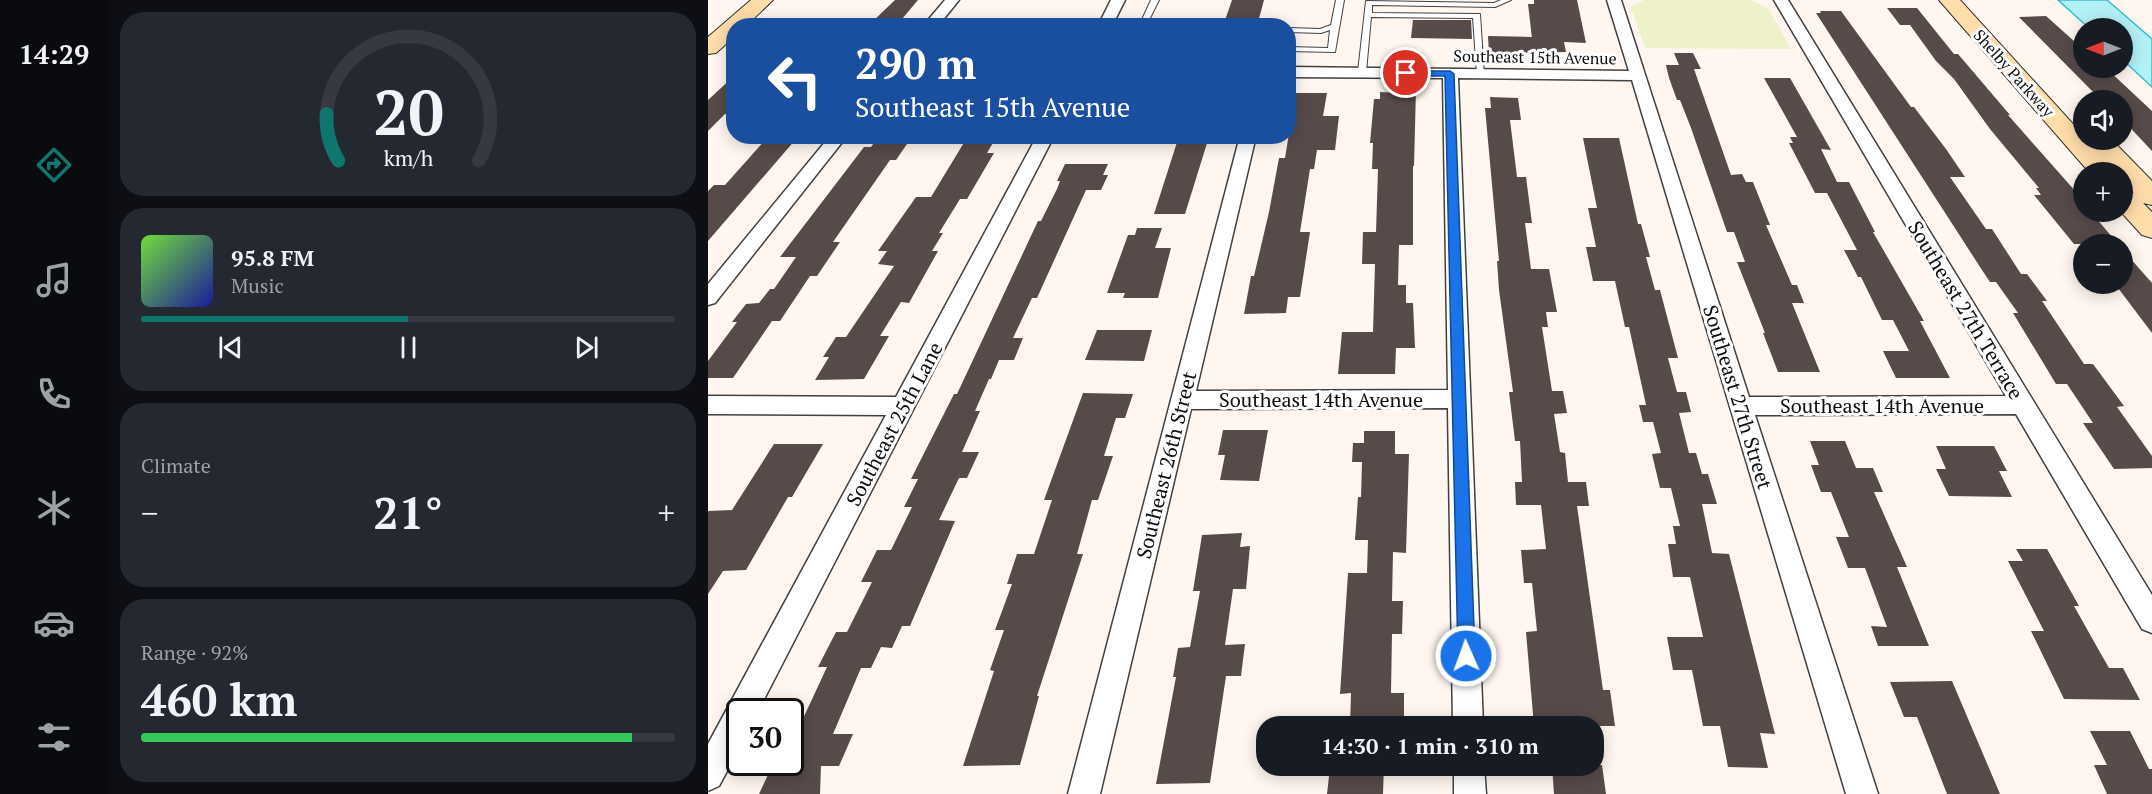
<!DOCTYPE html>
<meta charset="utf-8">
<style>
:root{--surface:#171b24;--page:#242831;--text:#f1f3f6;--muted:#9ea1a6;--line:#363941;--accent:#0f766e}
body{margin:0;font-family:"PT Serif",serif;background:var(--page);color:var(--text);height:100vh;display:flex;flex-direction:column;font-size:22px;white-space:nowrap}
*{box-sizing:border-box;margin:0}
p{font-size:20px;color:var(--muted)}
.icon{flex:none;width:33px;height:33px;fill:none;stroke:currentColor;stroke-width:2;stroke-linecap:round;stroke-linejoin:round}
.map{position:relative;flex:1;overflow:hidden}
.drawer{display:flex;flex-direction:column;gap:12px;padding:12px;background:#0d0f14;width:600px}
.drawer>*{flex:none}
.top-card{position:absolute;left:18px;top:18px;width:570px;height:126px;border-radius:24px;box-shadow:0 3px 15px #0003;background:#1a4fa0;color:#fff;overflow:hidden}
.needle{width:39px;rotate:270deg}
.tools{position:absolute;left:1365px;top:18px;display:grid;gap:12px}
.tools a{display:grid;place-items:center;width:60px;height:60px;border-radius:50%;background:var(--surface);box-shadow:0 3px 15px #0003;font-size:30px}
.speed{position:absolute;left:18px;top:698px;display:flex;gap:12px;font-size:30px;font-weight:700;text-align:center}
.speed>*{display:grid;place-content:center;width:78px;height:78px;border-radius:50%;background:var(--surface);box-shadow:0 3px 15px #0003;line-height:1}
.speed .limit{border:3px solid #111;border-radius:9px;background:#fff;color:#111}
.pin{position:absolute;display:grid;place-items:center;width:51px;height:51px;color:#fff;margin:-26px;border:3px solid #fff;border-radius:50%;box-shadow:0 2px 6px #0007}
.me{position:absolute;width:66px;margin:-33px;rotate:358deg;stroke-linejoin:round;filter:drop-shadow(0 0 4px #0008)}
.turn{display:flex;align-items:center;gap:21px;height:126px;padding:0 30px;font-size:27px}
.turn .icon{width:78px;height:78px;stroke-width:2.5}
.turn b{display:block;font-size:42px;line-height:51px}
.big{font-size:45px;font-weight:700;line-height:1.1}
.drawer .card{flex:1;display:flex;flex-direction:column;justify-content:center;gap:9px;min-width:0;padding:0 21px;border-radius:24px;background:var(--page)}
.drawer .dial{align-items:center;gap:0}
.dial svg{height:156px;overflow:visible;fill:none;stroke:var(--line);stroke-width:7;stroke-linecap:round;text-anchor:middle}
.dial text{fill:var(--text);stroke:none}
.song{display:flex;align-items:center;gap:18px}
.cover{width:72px;height:72px;border-radius:9px;background:linear-gradient(135deg,hsl(100 70% 55%),hsl(240 70% 35%))}
.played{height:6px;border-radius:3px;background:linear-gradient(90deg,var(--accent) 50%,var(--line) 50%)}
.keys{display:flex;justify-content:space-around;direction:ltr}
.heat{display:flex;justify-content:space-between;align-items:center;font-size:33px;direction:ltr}
.charge{height:9px;border-radius:4px;background:linear-gradient(90deg,#34c759 92%,var(--line) 0)}
.trip{position:absolute;left:548px;top:716px;width:348px;height:60px;border-radius:24px;background:var(--surface);box-shadow:0 3px 15px #0003;font-weight:700;line-height:60px;text-align:center}
main{display:flex;flex:1;min-height:0}
.menu{display:flex;flex-direction:column;width:108px;justify-content:space-around;align-items:center;background:#090b0e;color:var(--muted)}
.menu .icon{width:42px;height:42px}
.menu .selected{color:var(--accent)}
.menu b{font-size:27px;color:var(--text)}
.map>svg:first-child{display:block}
</style>
<main>
<nav class="menu">
<b>14:29</b>
<svg class="icon selected" aria-label="directions" viewBox="0 0 24 24"><path d="M12 3l9 9-9 9-9-9zM9 14v-3h6M13 9l2 2-2 2"/></svg>
<svg class="icon" aria-label="music" viewBox="0 0 24 24"><path d="M9 18V5l10-2v13"/><circle cx="6" cy="18" r="3"/><circle cx="16" cy="16" r="3"/></svg>
<svg class="icon" aria-label="phone" viewBox="0 0 24 24"><path d="M5 4h4l2 5-3 2q2 4 5 5l2-3 5 2v4C11 20 4 13 5 4z"/></svg>
<svg class="icon" aria-label="climate" viewBox="0 0 24 24"><path d="M12 3v18M4 7l16 10M4 17L20 7"/></svg>
<svg class="icon" aria-label="car" viewBox="0 0 24 24"><path d="M5 17H2v-5l4-1 3-4h7l3 4 3 1v5h-3M9 17h6M6 11h13"/><circle cx="7" cy="17" r="2"/><circle cx="17" cy="17" r="2"/></svg>
<svg class="icon" aria-label="filters" viewBox="0 0 24 24"><path d="M4 7h16M4 17h16"/><circle cx="9" cy="7" r="2"/><circle cx="15" cy="17" r="2"/></svg>
</nav>
<section class="drawer">
<div class="card dial"><svg viewBox="0 0 100 80">
<path d="M14 69A42 42 0 1 1 86 69"/>
<path d="M14 69A42 42 0 0 1 8 45" stroke="#0f766e"/>
<text x="50" y="56" font-size="32" font-weight="700">20</text>
<text x="50" y="72" font-size="11">km/h</text>
</svg></div>
<div class="card">
<div class="song"><i class="cover"></i><div><b>95.8 FM</b><p>Music</p></div></div>
<div class="played"></div>
<div class="keys"><svg class="icon" aria-label="previous" viewBox="0 0 24 24"><path d="M18 5L8 12l10 7zM5 5v14"/></svg><svg class="icon" aria-label="pause" viewBox="0 0 24 24"><path d="M8 5v14M16 5v14"/></svg><svg class="icon" aria-label="next" viewBox="0 0 24 24"><path d="M6 5l10 7-10 7zM19 5v14"/></svg></div>
</div>
<div class="card"><p>Climate</p>
<div class="heat"><a>−</a><b class="big">21°</b><a>+</a></div>
</div>
<div class="card"><p>Range · 92%</p><b class="big">460 km</b><div class="charge"></div></div>
</section>
<div class="map">
<svg width="1444" height="794" viewBox="0 0 1444 794">
<rect width="100%" height="100%" fill="#fff7ef"/>
<!-- pitch -->
<path fill="#eff1ca" d="M936 0H1043L1061 9 1083 49 937 48 923 7Z"/>
<!-- water -->
<path fill="#b3f1f7" stroke="#38bfcf" stroke-width="1.5" d="M1350 0H1399L1444 39V87L1415 60 1414 28H1381Z"/>
<!-- building -->
<g fill="#574b4a">
<path d="M187 0H210L189 25 162 24Z"/>
<path d="M524 0H556L549 26H515Z"/>
<path d="M826 0H869L878 43 856 42 858 52 781 54 780 36 824 37 825 47 820 4H826Z"/>
<path d="M1179 8H1209L1246 54H1250L1302 115H1300L1376 201V212H1383L1410 244H1366L1326 195H1333L1328 188H1331L1282 129 1246 79 1228 61 1202 25H1192Z"/>
<path d="M1112 11H1133L1203 107H1206L1238 149 1257 177H1242L1278 229H1284L1313 274H1319L1339 301H1334L1376 364H1385L1416 406 1409 407 1444 456V468L1406 469 1375 423H1385L1359 384H1348L1305 313H1310L1288 282H1282L1274 270 1108 13H1113Z"/>
<path d="M1338 16 1376 50V68H1398L1444 111V151L1414 119V100H1393L1311 17Z"/>
<path d="M705 20H763L764 39 703 38Z"/>
<path d="M966 53H985L993 69H986L1023 175 1034 174 1038 182H1045L1062 225H1058L1084 285H1089L1096 303H1084L1112 372H1070L1055 333H1057L1029 262H1037L1026 232H1019L983 128 972 100H969L961 78 958 65H971Z"/>
<path d="M26 76V114H17L0 131V100Z"/>
<path d="M1056 78H1082L1123 150 1113 149 1129 182H1141L1167 232H1165L1216 321H1212L1242 378H1188L1175 351H1201L1185 320H1174L1153 277H1150L1136 250H1149L1119 193H1107L1081 143H1085L1082 137H1089Z"/>
<path d="M691 89H708L706 166H705V245H691L690 285H698V303H705L707 348H688L687 374H630L634 332H665L667 264H654L655 232H668L670 169H664L665 143H662L666 99H672V92L691 93Z"/>
<path d="M585 93H619L615 116H631L627 150H609L606 169H602L592 232H602L592 297H580L578 313 536 314 543 276H546L561 212 571 158H577L584 115H581Z"/>
<path d="M782 97 810 98 813 120H802L809 177H818L824 223H817L823 269H841L849 312H838L840 327H834L844 391H855L859 413 846 414 852 452 857 453 860 482H878L881 506H869L895 690H902L907 726H826L818 632 829 631 824 583H816L813 550 838 549 833 505H808L807 482H814L812 441H807L801 392H805L791 290 789 261H791L777 108H783Z"/>
<path d="M171 136H198L193 144H199L188 160H182L125 242H132L109 276H102L72 321H64L25 378H0V361L29 322H24L38 304 51 303 62 289H66L88 257H72L156 147H163Z"/>
<path d="M260 136H289L279 153H286L259 199H252L231 233H235L224 251H230L201 303 193 302 172 336H181L156 379 107 380 121 357H115L128 337H138L186 266 170 264 179 251H170L208 197H223Z"/>
<path d="M471 136 496 137 495 140H500L477 214H446Z"/>
<path d="M875 138H911L930 224H933L942 257H938L947 290H952L970 358H960L969 392H978L983 412 971 413 981 453H988L994 474H1000L1009 504H994L1004 553 1021 554 1067 734 1052 733 1060 768 1020 767 1012 726H995L984 670H965L959 637H995L982 577H965L960 544H968L965 526H972L963 488H952L944 454 953 453 945 422H935L931 405H938L921 327H917L907 281H885L878 247H888L880 208H889Z"/>
<path d="M58 139H88L0 241V191L6 185H17Z"/>
<path d="M357 164H400L395 175H400L393 190H378L329 298H324L305 338H315L306 360H291L283 379H281L267 411H272L254 452H271L259 478H251L231 520 247 521 202 626H194L184 648 173 647 163 668H153L125 734H145L131 766H113L112 794H51L66 762H82V725H92L119 667H110L128 632H139L164 582H153L169 550H183L204 507H196L210 479H203L246 394H249L330 221H333L349 189 352 181H349Z"/>
<path d="M429 228H454L447 248H463L450 298H415L417 293H399L420 235H427Z"/>
<path d="M1414 249 1444 283V333L1407 284H1414Z"/>
<path d="M389 330H444L436 361 377 360Z"/>
<path d="M375 393 425 394 417 418H408L396 456H405L390 500H384L369 554H375L329 696H331L312 765 255 766 286 671 282 670 296 630H287L304 584H299L309 554H326L344 500H336Z"/>
<path d="M515 430H560L551 481 512 480 517 455H510Z"/>
<path d="M656 431H687V454H701L698 553 685 552 684 601H695L694 634H684L683 693H696V726H642L643 693 632 694 640 573H659L660 540H647L650 497H653L654 462H644L645 443H656Z"/>
<path d="M1102 441H1137L1148 468H1165L1175 492H1166L1199 567H1189L1221 646H1170L1163 626 1179 627 1157 568H1140L1128 537H1141L1123 492H1113L1103 465H1111Z"/>
<path d="M66 444H115L84 497H80L38 570 15 571 0 594V511L24 510Z"/>
<path d="M1228 446H1286L1299 471H1291L1304 497 1241 496 1228 469H1238Z"/>
<path d="M534 533 532 547 542 546 538 589H525L517 645 537 644 533 676H518L502 783 448 784 468 677H465L470 648 482 647 492 591H485L494 535Z"/>
<path d="M1308 549H1339L1371 606H1366L1389 647 1401 668H1415L1432 700 1356 699 1323 631H1336L1300 561H1315Z"/>
<path d="M1244 681 1292 794H1239L1209 717H1196L1182 682Z"/>
<path d="M1382 731H1422L1441 769H1444V794H1399L1386 765H1399Z"/>
<path d="M635 765H676L675 794H619L621 776H634Z"/>
<path d="M844 765H894L898 794H846Z"/>
</g>
<g fill="none" stroke-linecap="round" stroke-linejoin="round">
<defs>
<g id="lane">
<path d="M443 0H451L438 26H431Z"/>
<path d="M628 0H636L627 52 580 51V47L620 48 622 30 613 33 580 32V28L612 29 623 25Z"/>
<path d="M793 0H803L787 7 664 5V13L772 14 776 76 769 74 765 18 663 17 658 72 654 74 650 72 658 1 786 3Z"/>
</g>
<g id="street">
<path d="M237 0H251L230 26H215Z"/>
<path d="M403 0H417L404 26H390Z"/>
<path d="M899 0H913L1041 397 1298 396 1066 0H1080L1444 595V633L1434 629 1308 414 1047 415 1170 794H1138L924 80 750 78 775 726H745L740 408 483 409 392 794H360L532 136H548L488 391 740 390 735 78 580 77V67L921 71Z"/>
<path d="M122 136H139L7 303 0 305V284Z"/>
<path d="M329 136H346L50 711H32V747L11 786 0 791V744L178 415 0 414V396L188 397Z"/>
<path d="M746 765H776L778 794H746Z"/>
</g>
<g id="secondary">
<path d="M43 0H65L38 26H26V37L8 53 0 54V37Z"/>
<path d="M1231 0H1252L1376 136V140H1404L1444 181V205L1435 203 1444 212V238L1434 235 1413 212 1414 188 1426 193 1414 181V172H1381Z"/>
</g>
</defs>
<!-- lane casing -->
<use href="#lane" stroke="#414141" stroke-width="2"/>
<!-- street casing -->
<use href="#street" stroke="#414141" stroke-width="3"/>
<!-- secondary casing -->
<use href="#secondary" stroke="#303030" stroke-width="2"/>
<!-- lane -->
<use href="#lane" fill="#fff" fill-rule="evenodd"/>
<!-- street -->
<use href="#street" fill="#fff" fill-rule="evenodd"/>
<!-- secondary -->
<use href="#secondary" fill="#fda" fill-rule="evenodd"/>
</g>
<!-- route -->
<path fill="#1a73e8" stroke="#114b97" stroke-width="1.5" d="M695 71H742L746 74 767 656 764 662 758 664 752 662 750 656 737 76H698L695 75Z"/>
<g text-anchor="middle" dominant-baseline="central" stroke-width="6" stroke-linejoin="round" paint-order="stroke">
<!-- far-street labels -->
<g font-size="16" fill="#0e0e0e" stroke="#fff">
<text transform="translate(827 57) rotate(1)">Southeast 15th Avenue</text>
<text transform="translate(1306 73) rotate(48)">Shelby Parkway</text>
</g>
<!-- street labels -->
<g font-size="20" fill="#0e0e0e" stroke="#fff">
<text transform="translate(1258 310) rotate(59)">Southeast 27th Terrace</text>
<text transform="translate(1030 397) rotate(73)">Southeast 27th Street</text>
<text x="613" y="399">Southeast 14th Avenue</text>
<text x="1174" y="405">Southeast 14th Avenue</text>
<text transform="translate(186 424) rotate(-62)">Southeast 25th Lane</text>
<text transform="translate(458 465) rotate(-76)">Southeast 26th Street</text>
</g>
</g>
</svg>
<div class="tools">
<a><svg class="needle" viewBox="-14 -14 28 28"><path d="M0-13l5 13h-10z" fill="#e53935"/><path d="M0 13l5-13h-10z" fill="#9ea1a6"/></svg></a>
<a><svg class="icon" aria-label="sound" viewBox="0 0 24 24"><path d="M4 9h4l5-4v14l-5-4H4zM17 9q2 3 0 6"/></svg></a>
<a>+</a>
<a>−</a>
</div>
<div class="speed"><div class="limit">30</div></div>
<div class="pin" style="left:698px;top:73px;background:#d93025"><svg class="icon" aria-label="arrive" viewBox="0 0 24 24"><path d="M6 21V4h12l-3 4 3 4H6"/></svg></div>
<svg class="me" style="left:758px;top:656px" viewBox="-20 -20 40 40"><circle r="17" fill="#1a73e8" stroke="#fff" stroke-width="3"/><path d="M0-11L8 9 0 5-8 9z" fill="#fff"/></svg>
<div class="trip">14:30 · 1 min · 310 m</div>
<div class="top-card">
<div class="turn"><svg class="icon" aria-label="left" viewBox="0 0 24 24"><path d="M17 20v-9H6M10 6l-5 5 5 5"/></svg><div><b>290 m</b>Southeast 15th Avenue</div></div>
</div>
</div>
</main>
